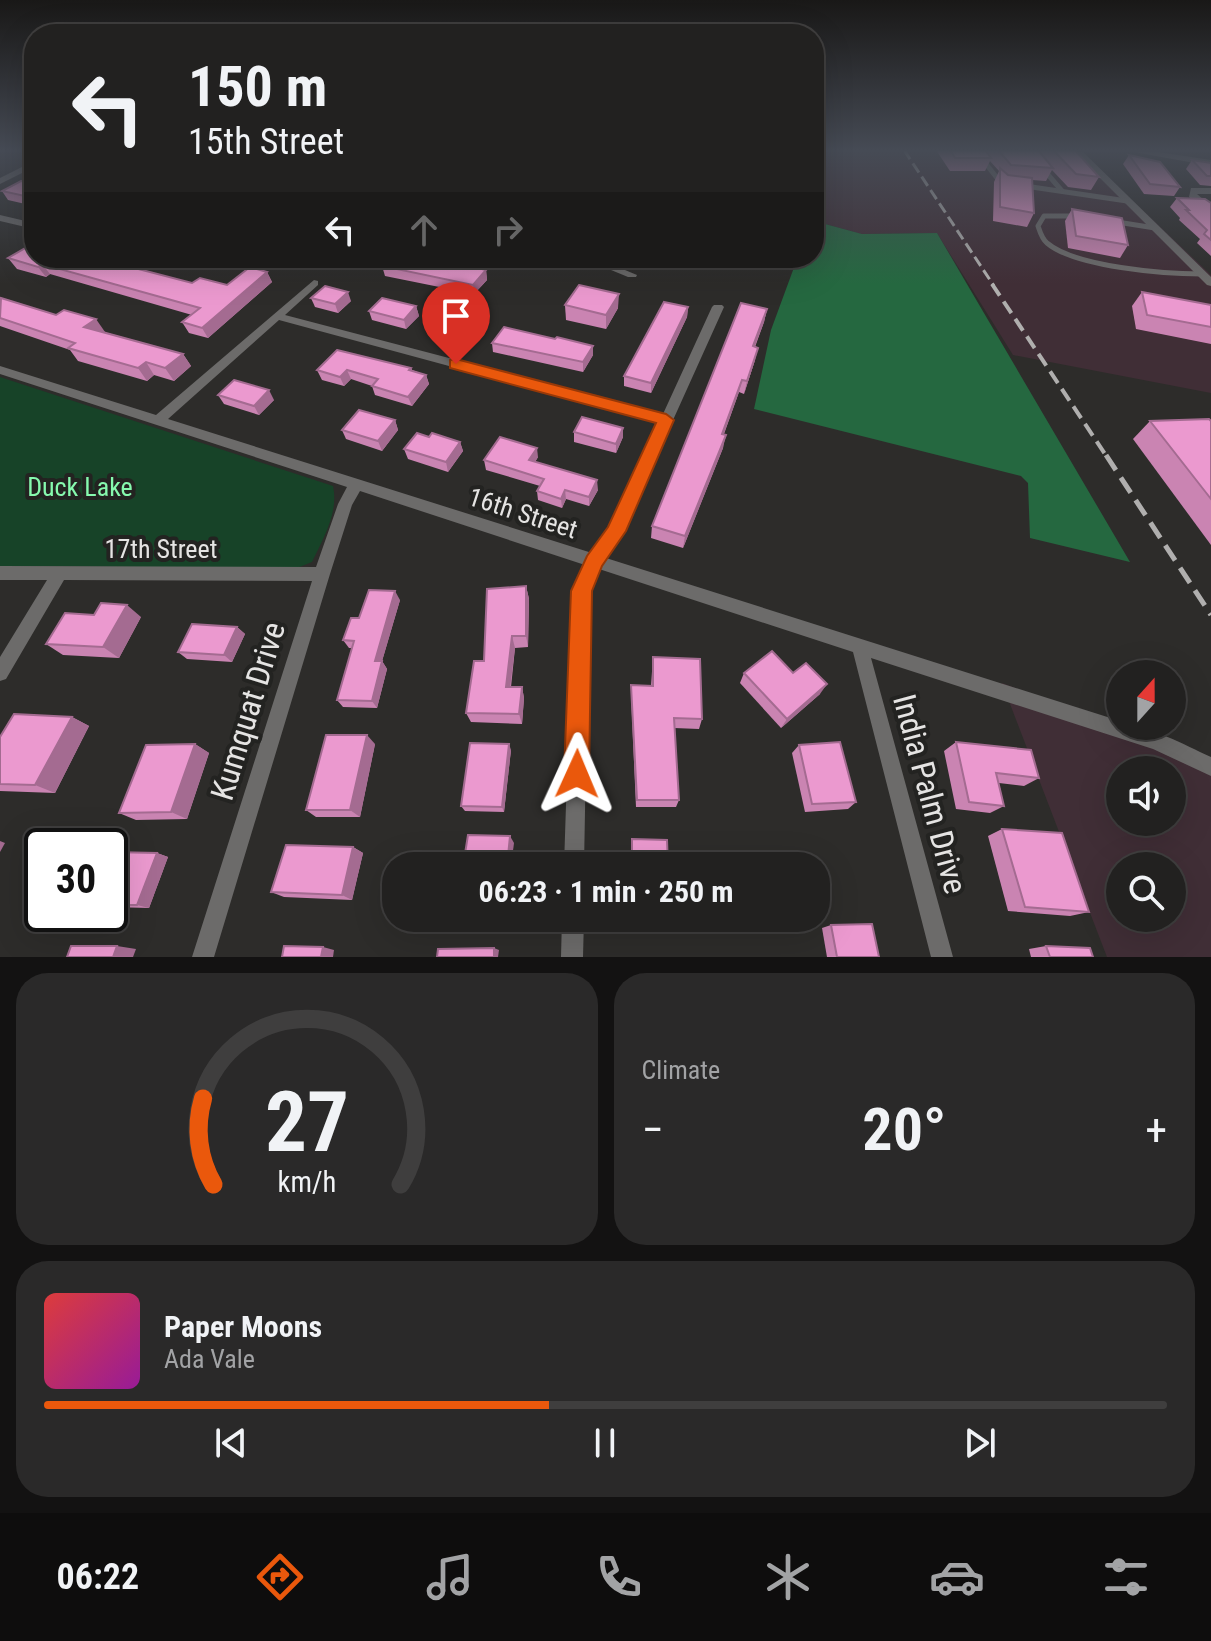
<!DOCTYPE html>
<meta charset="utf-8">
<style>
:root{--surface:#222120;--page:#2a2929;--text:#f1f3f6;--muted:#a2a3a5;--line:#3f3e3e;--accent:#ea580c}
body{margin:0;font-family:"Roboto Condensed",sans-serif;background:var(--page);color:var(--text);height:100vh;display:flex;flex-direction:column;font-size:30px;white-space:nowrap}
*{box-sizing:border-box;margin:0}
p{font-size:26px;color:var(--muted)}
.icon{flex:none;width:44px;height:44px;fill:none;stroke:currentColor;stroke-width:2;stroke-linecap:round;stroke-linejoin:round}
.map{position:relative;height:957px;overflow:hidden}
.sheet{display:flex;flex-direction:column;gap:16px;padding:16px;background:#131212;flex:1}
.sheet>*{flex:none}
.banner{position:absolute;left:24px;top:24px;width:800px;height:244px;border-radius:32px;box-shadow:0 8px 32px #0002,0 0 0 2px var(--line);background:#222120;color:var(--text);overflow:hidden}
.needle{width:52px;rotate:21deg}
.buttons{position:absolute;left:1106px;top:660px;display:grid;gap:16px}
.buttons a{display:grid;place-items:center;width:80px;height:80px;border-radius:50%;background:var(--surface);box-shadow:0 8px 32px #0002,0 0 0 2px var(--line);font-size:40px}
.speed{position:absolute;left:24px;top:828px;display:flex;gap:16px;font-size:40px;font-weight:700;text-align:center}
.speed>*{display:grid;place-content:center;width:104px;height:104px;border-radius:50%;background:var(--surface);box-shadow:0 8px 32px #0002,0 0 0 2px var(--line);line-height:1}
.speed .limit{border:4px solid #111;border-radius:12px;background:#fff;color:#111}
.pin{position:absolute;display:grid;place-items:center;width:68px;height:68px;color:#fff;margin:-82px -34px;border-radius:50% 50% 50% 0;rotate:-45deg;box-shadow:0 0 8px #0007}
.pin .icon{rotate:45deg}
.me{position:absolute;width:88px;margin:-44px;rotate:1deg;stroke-linejoin:round;filter:drop-shadow(0 0 6px #0008)}
.turn{display:flex;align-items:center;gap:28px;height:168px;padding:0 32px;font-size:36px}
.turn .icon{width:104px;height:104px;stroke-width:2.5}
.turn b{display:block;font-size:56px;line-height:68px}
.lanes{display:flex;align-items:center;height:76px;padding:0 32px;background:#0003;justify-content:center;gap:40px;direction:ltr}
.lanes .off{opacity:.35}
.big{font-size:60px;font-weight:700;line-height:1.1}
.sheet .widget{flex:1;display:flex;flex-direction:column;justify-content:center;gap:12px;min-width:0;padding:0 28px;border-radius:32px;background:var(--page)}
.sheet .dial{align-items:center;gap:0}
.dial svg{height:208px;overflow:visible;fill:none;stroke:var(--line);stroke-width:7;stroke-linecap:round;text-anchor:middle}
.dial text{fill:var(--text);stroke:none}
.song{display:flex;align-items:center;gap:24px}
.cover{width:96px;height:96px;border-radius:12px;background:linear-gradient(135deg,hsl(0 70% 55%),hsl(300 70% 35%))}
.played{height:8px;border-radius:4px;background:linear-gradient(90deg,var(--accent) 45%,var(--line) 45%)}
.keys{display:flex;justify-content:space-around;direction:ltr}
.heat{display:flex;justify-content:space-between;align-items:center;font-size:44px;direction:ltr}
.sheet .tiles{flex:1;display:grid;gap:16px;grid-template-columns:1fr 1fr}
.widget:last-child{grid-column:span 2}
.trip{position:absolute;left:382px;top:852px;width:448px;height:80px;border-radius:32px;background:var(--surface);box-shadow:0 8px 32px #0002,0 0 0 2px var(--line);font-weight:700;line-height:80px;text-align:center}
.tab-bar{display:flex;height:128px;justify-content:space-around;align-items:center;background:#0e0d0d;color:var(--muted)}
.tab-bar .icon{width:56px;height:56px}
.tab-bar .on{color:var(--accent)}
.tab-bar b{font-size:36px;color:var(--text)}
.map>svg:first-child{display:block}
</style>
<div class="map">
<svg width="1211" height="957" viewBox="0 0 1211 957">
<rect width="100%" height="100%" fill="#2d2c2a"/>
<!-- commercial -->
<g fill="#402e36" fill-rule="evenodd">
<path d="M814 150H1079L1211 275V393L1013 355 937 233 862 234 814 221Z"/>
<path d="M1002 683 1211 762V957H1107ZM1120 770H1172V822H1120ZM1120 866H1172V918H1120Z"/>
</g>
<!-- green -->
<path fill="#174328" d="M0 377 333 486C339 512 323 539 312 562L297 568 0 566Z"/>
<!-- forest -->
<path fill="#256840" d="M814 221 862 234 937 233 1130 562 1030 538 1028 483 1021 476 754 409 771 330 796 262 794 258H814Z"/>
<g fill="none" stroke-linecap="round" stroke-linejoin="round">
<!-- service -->
<g stroke="#6c6b6a" stroke-width="5">
<path d="M975 150 1001 183"/>
<path d="M1044 170 1062 191"/>
<path d="M1025 186 1127 201"/>
<path d="M1077 216H1044L1038 226C1040 232 1042 239 1047 243 1075 267 1165 274 1202 274"/>
<path d="M1117 222 1155 228"/>
</g>
<!-- minor -->
<g fill="#6c6b6a" fill-rule="evenodd">
<path d="M1072 150H1081L1211 277V286L1207 285Z"/>
<path d="M1123 150H1145L1211 160V166Z"/>
<path d="M34 161V167L0 184V178Z"/>
<path d="M1191 188H1211V194H1197L1211 206V214L1189 197Z"/>
<path d="M0 215 34 223V229L0 221Z"/>
<path d="M155 258 208 263 261 258C237 274 180 273 155 258Z"/>
<path d="M582 258H596L637 275 636 277H628Z"/>
<path d="M314 280 318 281V285L285 315 663 414 712 307 714 305H722L724 307 623 531 606 558 1120 721V726C1153 726 1182 744 1211 757V776L1153 749 871 658 953 957H931L853 652 599 569 589 591 584 866H564L573 591 585 565 360 491 352 505 330 574 214 957H192L312 581 64 580 6 679 0 681V657L47 580H0V566L316 567 338 504 347 487 0 374V366L156 415ZM279 320 659 423 610 527 592 553 168 419Z"/>
<path d="M562 918H584L583 957H561Z"/>
</g>
<!-- rail-far2 -->
<path stroke="#b0afae" stroke-width="3" stroke-dasharray="11 5" stroke-linecap="butt" d="M904 150 994 286"/>
<!-- rail-far1 -->
<path stroke="#b0afae" stroke-width="4" stroke-dasharray="14 7" stroke-linecap="butt" d="M992 284 1107 457"/>
<!-- rail -->
<path stroke="#b0afae" stroke-width="5" stroke-dasharray="18 9" stroke-linecap="butt" d="M1106 455 1211 615"/>
</g>
<!-- wall -->
<g fill="#ca84b2">
<path d="M936 150H1075L1099 177 1091 190 1068 187 1052 170 1046 181 1032 180 1034 213 1027 227 993 221 994 182 999 171 990 161 985 171H950Z"/>
<path d="M1129 155 1180 187 1174 196 1144 194 1123 164Z"/>
<path d="M1192 160 1211 163V186L1200 185 1186 169Z"/>
<path d="M34 184V206L8 200 2 191Z"/>
<path d="M1177 198 1211 203V256L1197 243 1200 239 1179 220 1180 218 1170 207Z"/>
<path d="M1072 209 1128 245 1120 258 1068 248 1065 221Z"/>
<path d="M8 258 192 283 227 285 267 272 272 282 208 338 189 333 182 322 192 315 50 274 46 277 17 269Z"/>
<path d="M411 259 486 270 487 280 474 294 385 276 382 266Z"/>
<path d="M1142 292 1211 305V344L1136 329 1132 306Z"/>
<path d="M311 298 351 301 338 313 315 307Z"/>
<path d="M0 299 105 332H104L183 354 191 366 174 381 154 375 147 381 78 361 70 350 0 326Z"/>
<path d="M565 305 618 308 606 329 566 320Z"/>
<path d="M416 306 419 316 406 329 372 320 369 311Z"/>
<path d="M688 307 687 317 651 393 624 386V376Z"/>
<path d="M767 309 764 322 755 347V360L744 394 739 392 724 434 723 448 683 548 651 538 652 526Z"/>
<path d="M425 320 477 327 467 340 428 330Z"/>
<path d="M492 343 593 355 583 372 493 352Z"/>
<path d="M411 368 412 370 426 375 429 384 412 406 375 395 372 386 351 379 344 386 322 380 317 370Z"/>
<path d="M218 395 274 400 259 415 224 404Z"/>
<path d="M395 420 398 430 382 451 346 439 342 430Z"/>
<path d="M1150 421H1211V545L1133 439Z"/>
<path d="M574 432 623 437 616 453 574 442Z"/>
<path d="M429 437 460 442 463 451 448 472 408 459 404 449Z"/>
<path d="M538 457 535 462 598 490 589 506 566 499 562 508 538 500 537 491 540 486 486 470 484 460Z"/>
<path d="M526 586 529 599 528 647 515 648 511 687H522L524 698 522 724 471 722 466 713 484 661Z"/>
<path d="M400 600 382 661 387 669 377 708 343 707 337 700 352 648H349L343 640 359 618Z"/>
<path d="M141 617 119 658 63 655 46 644Z"/>
<path d="M237 627 245 634 232 662 187 659 178 652Z"/>
<path d="M653 657 702 719 699 729 674 728 679 800 676 807H636L631 695V685L651 686Z"/>
<path d="M744 673H793L820 694 781 728 740 683Z"/>
<path d="M72 717 89 726 55 793 0 791V737Z"/>
<path d="M956 742 1039 778 1024 786 999 783 1004 806 990 813 956 809 944 751Z"/>
<path d="M195 744 209 753 187 819 136 820 119 813Z"/>
<path d="M375 744 360 817H316L306 810Z"/>
<path d="M799 745 856 802 848 809 805 812 792 753Z"/>
<path d="M511 750 504 812 465 811 461 806Z"/>
<path d="M1002 829 1089 912 1070 916 1008 911 988 836Z"/>
<path d="M353 847 363 853 352 900 284 897 271 892Z"/>
<path d="M110 852 157 853 168 857 149 908 110 907Z"/>
<path d="M505 918V925L461 922 455 919Z"/>
<path d="M831 925 879 957H827L822 928Z"/>
<path d="M1046 946 1093 957H1031L1029 949Z"/>
</g>
<!-- shaded-wall -->
<g fill="#a46b91">
<path d="M42 264 50 274 46 277 38 267Z"/>
<path d="M486 270 487 280 474 294 473 285Z"/>
<path d="M267 272 272 282 208 338 202 328Z"/>
<path d="M348 292 351 301 338 313 335 304Z"/>
<path d="M619 294 618 308 606 329V315Z"/>
<path d="M416 306 419 316 406 329 404 320Z"/>
<path d="M688 307 687 317 651 393V383Z"/>
<path d="M767 309 764 322 750 359 753 346Z"/>
<path d="M476 318 477 327 467 340 465 330Z"/>
<path d="M96 319 105 332 94 340 84 327Z"/>
<path d="M593 346V355L583 372V362Z"/>
<path d="M758 348 755 360 744 394 747 381Z"/>
<path d="M183 354 191 366 174 381 165 368Z"/>
<path d="M146 362 154 375 147 381 138 368Z"/>
<path d="M347 370 351 379 344 386 340 377Z"/>
<path d="M426 375 429 384 412 406 408 397Z"/>
<path d="M742 380 739 392 719 447 722 434Z"/>
<path d="M269 390 274 400 259 415 254 406Z"/>
<path d="M395 420 398 430 382 451 378 441Z"/>
<path d="M623 428V437L616 453V444Z"/>
<path d="M726 435 723 448 683 548 685 536Z"/>
<path d="M460 442 463 451 448 472 446 462Z"/>
<path d="M537 448 538 457 531 469 529 460Z"/>
<path d="M597 480 598 490 589 506V497Z"/>
<path d="M565 490 566 499 562 508 561 499Z"/>
<path d="M526 586 529 599 528 647 526 636Z"/>
<path d="M395 591 400 600 380 668 375 661Z"/>
<path d="M127 605 141 617 119 658 103 647Z"/>
<path d="M237 627 245 634 232 662 224 655Z"/>
<path d="M512 636 515 648 509 697 506 687Z"/>
<path d="M382 661 387 669 377 708 372 701Z"/>
<path d="M827 684 820 694 781 728 787 719Z"/>
<path d="M522 687 524 698 522 724 519 714Z"/>
<path d="M72 717 89 726 55 793 35 785Z"/>
<path d="M367 735 375 744 360 817 350 810Z"/>
<path d="M195 744 209 753 187 819 171 812Z"/>
<path d="M509 744 511 750 504 812 502 807Z"/>
<path d="M510 836 514 843 511 866H507Z"/>
<path d="M0 841 5 843 0 852Z"/>
<path d="M353 847 363 853 352 900 342 895Z"/>
<path d="M157 853 168 857 149 908 137 905Z"/>
<path d="M501 918H505V925L500 921Z"/>
<path d="M117 946 136 949 133 957H113Z"/>
<path d="M323 947 334 950 333 957H321Z"/>
<path d="M494 948 499 950 498 957H494Z"/>
</g>
<!-- building -->
<g fill="#eb99cf" stroke="#a46b91" stroke-width="2">
<path d="M950 150H985L991 158H955Z"/>
<path d="M998 150H1038L1053 168 1011 165Z"/>
<path d="M1053 150H1075L1099 177 1076 174Z"/>
<path d="M1129 155 1160 162 1180 187 1150 184Z"/>
<path d="M1192 160 1211 163V176H1207Z"/>
<path d="M1000 168 1008 175 1032 178 1034 213 1000 207Z"/>
<path d="M21 181 34 184V198L2 191Z"/>
<path d="M1177 198 1205 199 1211 203V240L1204 234 1207 230 1186 210H1189Z"/>
<path d="M1072 209 1122 218 1128 245 1076 236Z"/>
<path d="M34 243V258H96L192 283 200 278 227 285 250 267 267 272 202 328 182 322 200 308 42 264 38 267 8 258Z"/>
<path d="M390 258 411 259 412 258H441L486 270 473 285 382 266Z"/>
<path d="M579 285 619 294 606 315 565 305Z"/>
<path d="M325 286 348 292 335 304 311 298Z"/>
<path d="M1142 292 1211 305V327L1147 315Z"/>
<path d="M1 298 56 315 64 310 96 319 84 327 183 354 165 368 146 362 138 368 68 348 75 343 0 318Z"/>
<path d="M382 298 416 306 404 320 369 311Z"/>
<path d="M664 302 688 307 651 383 624 376Z"/>
<path d="M741 303 767 309 753 346 758 348 747 381 742 380 722 434 726 435 685 536 652 526Z"/>
<path d="M436 308 476 318 465 330 425 320Z"/>
<path d="M504 327 555 339 557 337 593 346 583 362 492 343Z"/>
<path d="M337 350 411 368 409 370 426 375 408 397 372 386 378 379 347 370 340 377 317 370Z"/>
<path d="M234 380 269 390 254 406 218 395Z"/>
<path d="M359 410 395 420 378 441 342 430Z"/>
<path d="M582 417 623 428 616 444 574 432Z"/>
<path d="M1209 419 1211 421V499L1150 421Z"/>
<path d="M417 433 429 437 432 433 460 442 446 462 404 449Z"/>
<path d="M500 437 537 448 529 460 597 480 589 497 565 490 561 499 537 491 544 479 484 460Z"/>
<path d="M526 586V636H512L506 687H522L519 714 466 713 474 661H484L487 589Z"/>
<path d="M369 590 395 591 375 661H382L372 701 337 700 354 641 343 640 351 618H359Z"/>
<path d="M101 603 127 605 103 647 46 644 65 613 94 615Z"/>
<path d="M192 624 237 627 224 655 178 652Z"/>
<path d="M772 651 793 673 806 663 827 684 787 719 744 673Z"/>
<path d="M653 657 700 659 702 719 674 718 679 800H637L631 685 653 686Z"/>
<path d="M14 714 72 717 35 785 0 784V737Z"/>
<path d="M326 735H367L350 810H306Z"/>
<path d="M840 742 856 802 812 804 799 745Z"/>
<path d="M956 742 1031 750 1039 778 996 773 1004 806 969 802Z"/>
<path d="M470 743 509 744 502 807 461 806Z"/>
<path d="M195 744 171 812 119 813 146 745Z"/>
<path d="M1002 829 1062 833 1089 912 1025 907Z"/>
<path d="M468 835 510 836 507 866H463Z"/>
<path d="M632 839 667 840 668 866H632Z"/>
<path d="M286 845 353 847 342 895 271 892Z"/>
<path d="M110 852 157 853 137 905H110Z"/>
<path d="M455 918H501L500 921Z"/>
<path d="M872 924 879 957H837L831 925Z"/>
<path d="M71 946H117L113 957H67Z"/>
<path d="M284 946 323 947 321 957H282Z"/>
<path d="M1046 946 1090 948 1093 957H1050Z"/>
<path d="M494 948V957H437L438 949Z"/>
</g>
<!-- sky -->
<linearGradient id="sky" x2="0" y2="1"><stop stop-color="#191817"/><stop offset="0.53" stop-color="#464b55"/><stop offset="1" stop-color="#464b55" stop-opacity="0"/></linearGradient>
<rect width="1211" height="284" fill="url(#sky)"/>
<!-- route -->
<path fill="#ea580c" stroke="#983908" stroke-width="2" d="M456 359 666 414 674 420 626 531 602 566 592 591 589 774 585 783 577 787 568 783 564 774 571 591 587 556 608 527 656 423 450 368V360Z"/>
<g text-anchor="middle" dominant-baseline="central" stroke-width="8" stroke-linejoin="round" paint-order="stroke">
<!-- park labels -->
<g font-size="26" fill="#86f9ae" stroke="#232321">
<text x="80" y="487">Duck Lake</text>
</g>
<!-- street labels -->
<g font-size="26" fill="#e5e4e3" stroke="#232321">
<text transform="translate(523 513) rotate(18)">16th Street</text>
<text x="161" y="549">17th Street</text>
</g>
<!-- near-street labels -->
<g font-size="32" fill="#e5e4e3" stroke="#232321">
<text transform="translate(248 711) rotate(-73)">Kumquat Drive</text>
<text transform="translate(930 794) rotate(75)">India Palm Drive</text>
</g>
</g>
</svg>
<div class="buttons">
<a><svg class="needle" viewBox="-14 -14 28 28"><path d="M0-13l5 13h-10z" fill="#e53935"/><path d="M0 13l5-13h-10z" fill="#a2a3a5"/></svg></a>
<a><svg class="icon" aria-label="sound" viewBox="0 0 24 24"><path d="M4 9h4l5-4v14l-5-4H4zM17 9q2 3 0 6"/></svg></a>
<a><svg class="icon" aria-label="search" viewBox="0 0 24 24"><circle cx="10" cy="10" r="6"/><path d="M15 15l6 6"/></svg></a>
</div>
<div class="speed"><div class="limit">30</div></div>
<div class="pin" style="left:456px;top:364px;background:#d93025"><svg class="icon" aria-label="arrive" viewBox="0 0 24 24"><path d="M6 21V4h12l-3 4 3 4H6"/></svg></div>
<svg class="me" style="left:577px;top:774px" viewBox="-20 -20 40 40"><path d="M0-17L14 15 0 8-14 15z" fill="#ea580c" stroke="#fff" stroke-width="4"/></svg>
<div class="trip">06:23 · 1 min · 250 m</div>
<div class="banner">
<div class="turn"><svg class="icon" aria-label="left" viewBox="0 0 24 24"><path d="M17 20v-9H6M10 6l-5 5 5 5"/></svg><div><b>150 m</b>15th Street</div></div>
<div class="lanes"><svg class="icon" aria-label="left" viewBox="0 0 24 24"><path d="M17 20v-9H6M10 6l-5 5 5 5"/></svg><svg class="icon off" aria-label="ahead" viewBox="0 0 24 24"><path d="M12 20V5M6 11l6-6 6 6"/></svg><svg class="icon off" aria-label="right" viewBox="0 0 24 24"><path d="M7 20v-9h11M14 6l5 5-5 5"/></svg></div>
</div>
</div>
<section class="sheet">
<div class="tiles">
<div class="widget dial"><svg viewBox="0 0 100 80">
<path d="M14 69A42 42 0 1 1 86 69"/>
<path d="M14 69A42 42 0 0 1 10 36" stroke="#ea580c"/>
<text x="50" y="56" font-size="32" font-weight="700">27</text>
<text x="50" y="72" font-size="11">km/h</text>
</svg></div>
<div class="widget"><p>Climate</p>
<div class="heat"><a>−</a><b class="big">20°</b><a>+</a></div>
</div>
<div class="widget">
<div class="song"><i class="cover"></i><div><b>Paper Moons</b><p>Ada Vale</p></div></div>
<div class="played"></div>
<div class="keys"><svg class="icon" aria-label="previous" viewBox="0 0 24 24"><path d="M18 5L8 12l10 7zM5 5v14"/></svg><svg class="icon" aria-label="pause" viewBox="0 0 24 24"><path d="M8 5v14M16 5v14"/></svg><svg class="icon" aria-label="next" viewBox="0 0 24 24"><path d="M6 5l10 7-10 7zM19 5v14"/></svg></div>
</div>
</div>
</section>
<nav class="tab-bar">
<b>06:22</b>
<svg class="icon on" aria-label="directions" viewBox="0 0 24 24"><path d="M12 3l9 9-9 9-9-9zM9 14v-3h6M13 9l2 2-2 2"/></svg>
<svg class="icon" aria-label="music" viewBox="0 0 24 24"><path d="M9 18V5l10-2v13"/><circle cx="6" cy="18" r="3"/><circle cx="16" cy="16" r="3"/></svg>
<svg class="icon" aria-label="phone" viewBox="0 0 24 24"><path d="M5 4h4l2 5-3 2q2 4 5 5l2-3 5 2v4C11 20 4 13 5 4z"/></svg>
<svg class="icon" aria-label="climate" viewBox="0 0 24 24"><path d="M12 3v18M4 7l16 10M4 17L20 7"/></svg>
<svg class="icon" aria-label="car" viewBox="0 0 24 24"><path d="M5 17H2v-5l4-1 3-4h7l3 4 3 1v5h-3M9 17h6M6 11h13"/><circle cx="7" cy="17" r="2"/><circle cx="17" cy="17" r="2"/></svg>
<svg class="icon" aria-label="filters" viewBox="0 0 24 24"><path d="M4 7h16M4 17h16"/><circle cx="9" cy="7" r="2"/><circle cx="15" cy="17" r="2"/></svg>
</nav>
